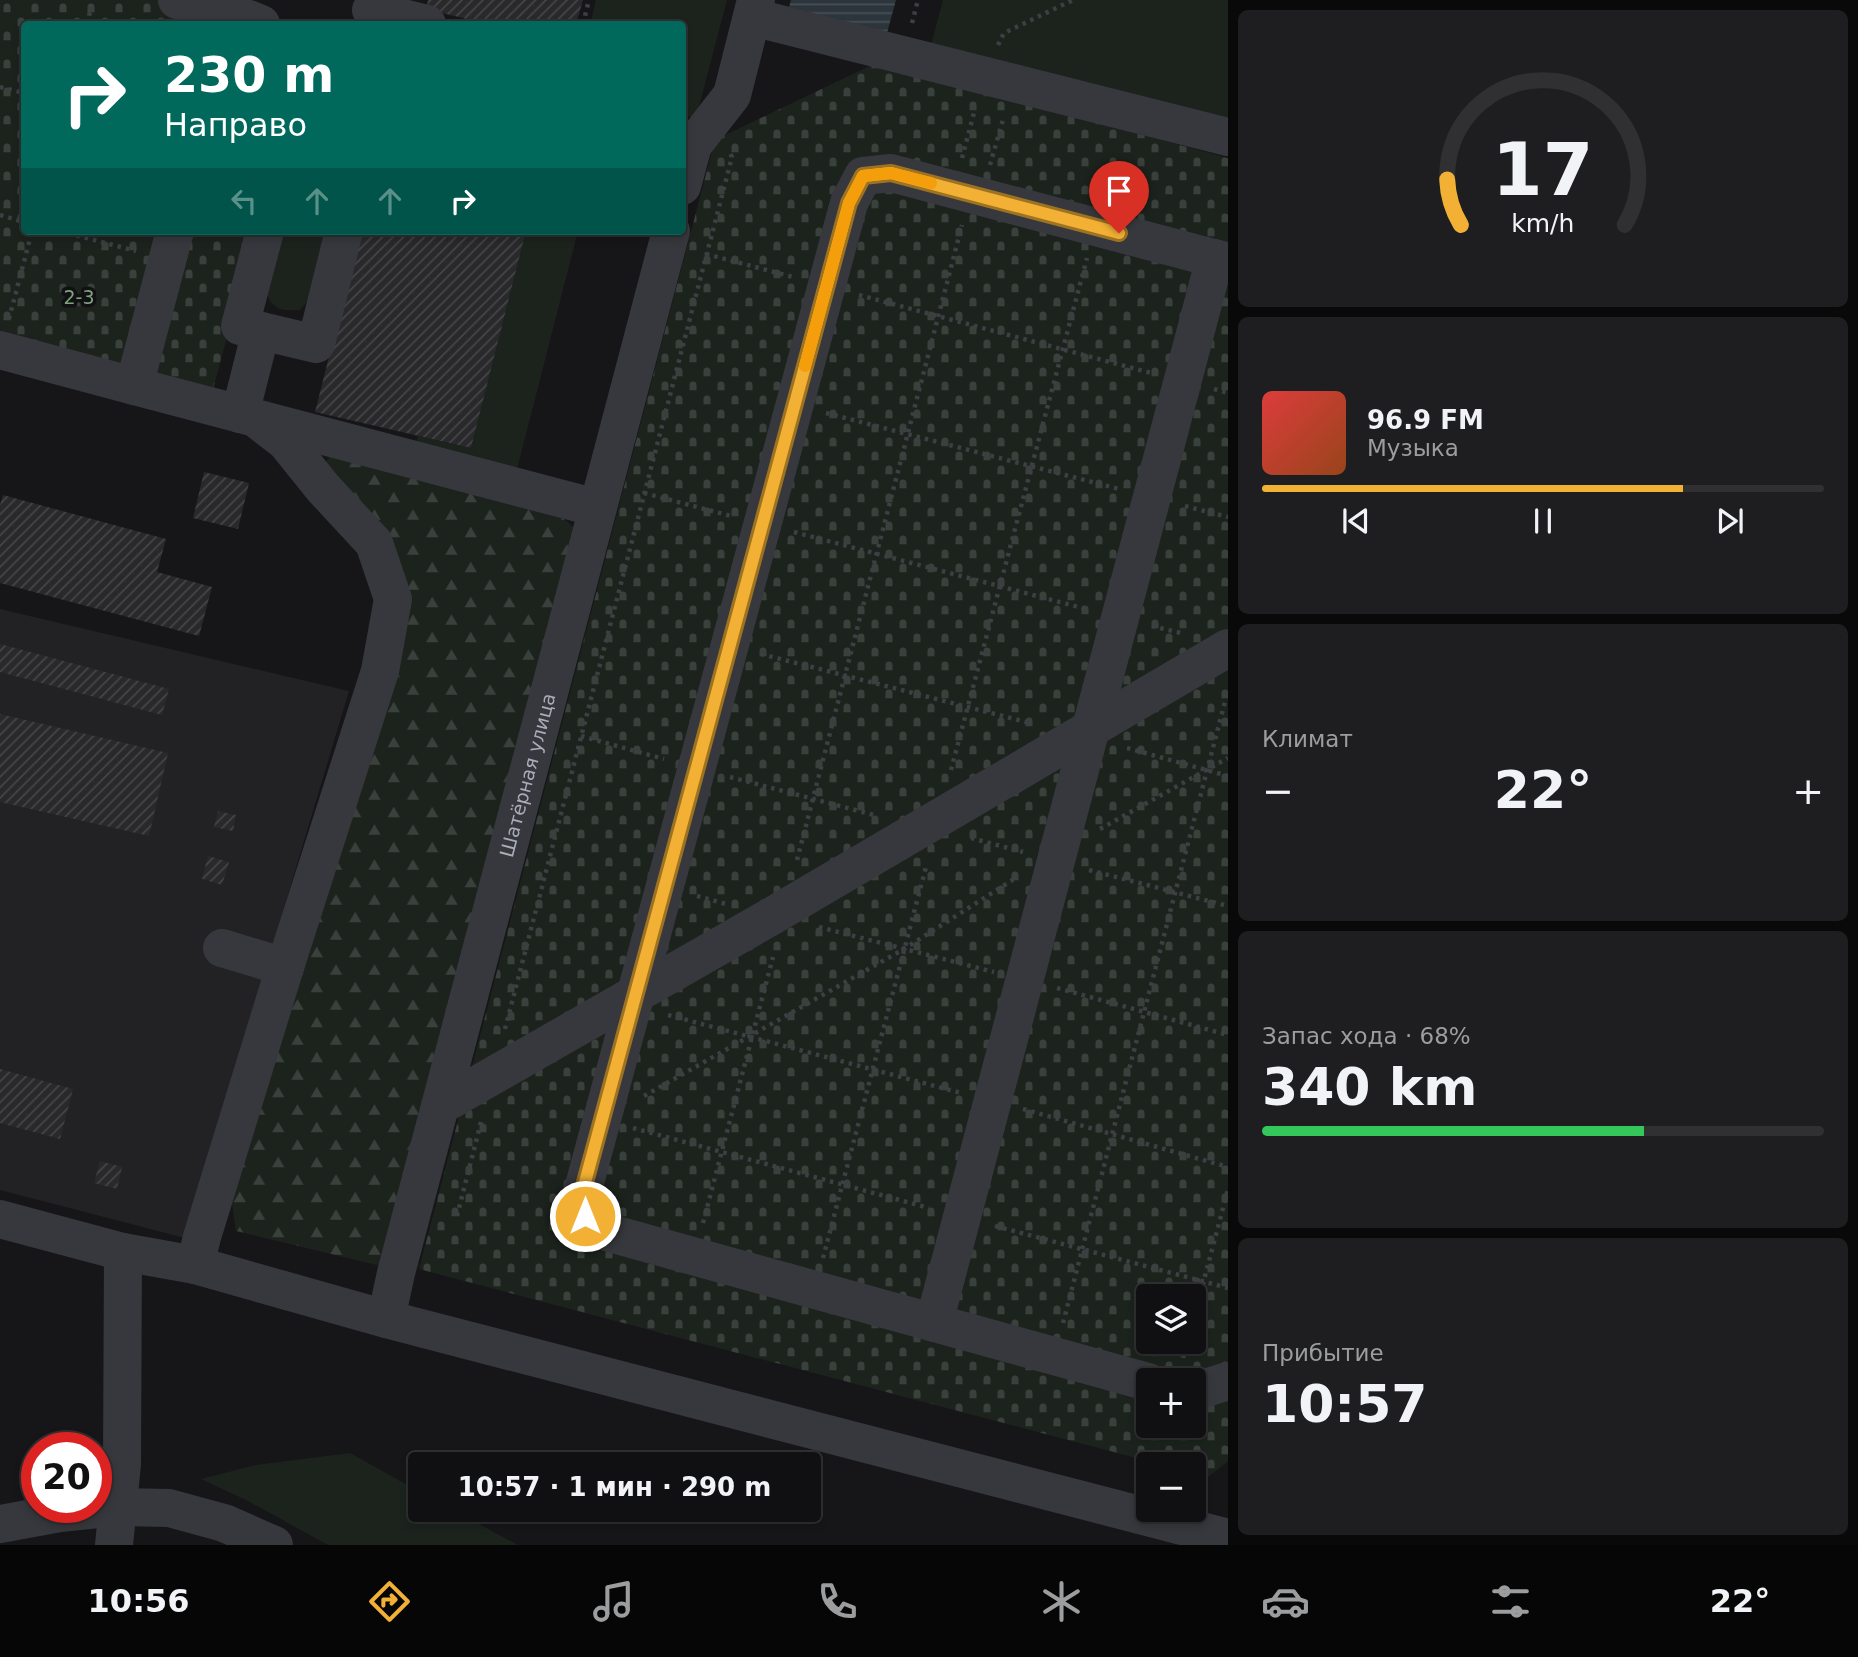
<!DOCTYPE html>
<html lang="ru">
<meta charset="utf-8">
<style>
:root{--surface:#101012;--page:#1e1e20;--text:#f1f3f6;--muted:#9c9d9f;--line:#303032;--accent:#f2b134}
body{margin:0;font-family:"DejaVu Sans",sans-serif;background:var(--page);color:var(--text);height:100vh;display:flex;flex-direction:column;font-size:26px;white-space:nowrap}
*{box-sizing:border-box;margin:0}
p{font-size:23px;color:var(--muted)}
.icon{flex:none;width:38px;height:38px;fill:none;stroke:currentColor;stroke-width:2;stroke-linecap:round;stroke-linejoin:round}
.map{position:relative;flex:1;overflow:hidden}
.side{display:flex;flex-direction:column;gap:10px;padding:10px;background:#09090a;width:630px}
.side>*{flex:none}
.guide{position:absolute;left:21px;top:21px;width:665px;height:214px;border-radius:7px;box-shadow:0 4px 10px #0003,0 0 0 2px var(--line);background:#00695c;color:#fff;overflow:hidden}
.controls{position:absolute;left:1136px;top:1284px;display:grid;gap:14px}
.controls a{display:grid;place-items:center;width:70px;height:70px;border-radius:7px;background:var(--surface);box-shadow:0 4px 10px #0003,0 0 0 2px var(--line);font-size:35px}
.speed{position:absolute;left:21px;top:1432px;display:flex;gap:14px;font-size:35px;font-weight:700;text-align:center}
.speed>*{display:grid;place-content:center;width:91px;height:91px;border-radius:50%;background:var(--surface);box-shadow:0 4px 10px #0003,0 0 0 2px var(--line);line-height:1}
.speed .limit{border:10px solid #d22;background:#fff;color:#111}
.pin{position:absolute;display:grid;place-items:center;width:60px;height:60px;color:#fff;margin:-72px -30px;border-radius:50% 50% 50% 0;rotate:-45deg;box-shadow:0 0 7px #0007}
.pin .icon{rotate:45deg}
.me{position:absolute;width:77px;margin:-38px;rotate:0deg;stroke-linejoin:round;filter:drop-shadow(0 0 5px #0008)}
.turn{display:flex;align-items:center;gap:24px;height:147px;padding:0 28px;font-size:32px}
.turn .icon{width:91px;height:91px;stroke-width:2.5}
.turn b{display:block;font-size:49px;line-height:60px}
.lanes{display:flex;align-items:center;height:66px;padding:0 28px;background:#0003;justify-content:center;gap:35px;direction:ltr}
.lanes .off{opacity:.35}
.big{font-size:52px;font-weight:600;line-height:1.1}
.side .tile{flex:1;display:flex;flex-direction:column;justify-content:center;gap:10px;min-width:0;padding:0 24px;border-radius:10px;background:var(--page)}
.side .dial{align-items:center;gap:0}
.dial svg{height:182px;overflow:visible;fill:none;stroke:var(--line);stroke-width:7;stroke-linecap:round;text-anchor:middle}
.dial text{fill:var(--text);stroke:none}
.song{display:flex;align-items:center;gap:21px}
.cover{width:84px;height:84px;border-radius:10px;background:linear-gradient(135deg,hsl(0 70% 55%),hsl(20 70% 35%))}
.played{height:7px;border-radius:4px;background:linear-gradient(90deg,var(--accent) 75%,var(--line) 75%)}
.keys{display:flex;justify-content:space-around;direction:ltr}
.heat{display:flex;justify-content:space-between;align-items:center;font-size:38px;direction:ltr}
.charge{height:10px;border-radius:5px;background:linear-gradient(90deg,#34c759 68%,var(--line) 0)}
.trip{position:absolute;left:408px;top:1452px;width:413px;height:70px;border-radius:7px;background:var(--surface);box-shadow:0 4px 10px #0003,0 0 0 2px var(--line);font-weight:600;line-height:70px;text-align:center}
.tabs{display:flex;height:112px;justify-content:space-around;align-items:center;background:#060607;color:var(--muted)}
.tabs .icon{width:49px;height:49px}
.tabs .on{color:var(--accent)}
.tabs b{font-size:32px;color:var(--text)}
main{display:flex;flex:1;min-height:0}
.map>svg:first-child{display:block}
</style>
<main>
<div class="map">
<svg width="1228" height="1545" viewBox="0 0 1228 1545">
<defs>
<pattern id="forest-firs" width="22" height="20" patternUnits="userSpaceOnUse" patternTransform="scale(1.75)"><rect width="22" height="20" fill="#1c231d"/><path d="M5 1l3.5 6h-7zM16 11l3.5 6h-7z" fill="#3a403c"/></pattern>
<pattern id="cemetery-stones" width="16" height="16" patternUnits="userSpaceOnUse" patternTransform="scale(1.75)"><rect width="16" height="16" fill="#1c231d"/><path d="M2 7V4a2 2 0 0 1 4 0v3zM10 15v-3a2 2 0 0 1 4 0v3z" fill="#3a403c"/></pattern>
<pattern id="water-rules" width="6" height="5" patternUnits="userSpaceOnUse" patternTransform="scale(1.75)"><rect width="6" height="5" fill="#2c353c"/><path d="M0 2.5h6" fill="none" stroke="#485056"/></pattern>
<pattern id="building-hatch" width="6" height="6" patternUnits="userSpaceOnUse" patternTransform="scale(1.75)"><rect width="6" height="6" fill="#29292c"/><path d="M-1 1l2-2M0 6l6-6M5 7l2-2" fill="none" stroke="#454548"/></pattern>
</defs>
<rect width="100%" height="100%" fill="#161618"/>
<!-- built -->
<path fill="#222225" d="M0 609 349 691 185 1238 0 1190Z"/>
<!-- grass -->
<g fill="#1c231d">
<path d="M596 0H727L696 118 683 115 682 24H590Z"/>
<path d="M943 0H1228V120L931 45Z"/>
<path d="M278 231H328L311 297 300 310C293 310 284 311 278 308 253 294 273 253 278 231Z"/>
<path d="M511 231H578L515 477 413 452 418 436 471 448 525 235Z"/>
<path d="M350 1453 420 1492V1510H453L518 1545H328L248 1501 201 1479 256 1465Z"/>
</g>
<!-- forest -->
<path fill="url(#forest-firs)" d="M331 454 550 507 578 531 381 1266 236 1231 231 1196 404 630 322 469Z"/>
<!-- cemetery -->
<g fill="url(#cemetery-stones)" fill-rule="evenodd">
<path d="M0 0H252L246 24H24V231H255L207 412 0 359Z"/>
<path d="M876 63 1228 158V1461L1208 1477 1194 1473V1465H1163L419 1269 715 140ZM1148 1297H1194V1342H1148ZM1148 1381H1194V1426H1148Z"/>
</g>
<!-- water -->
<path fill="url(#water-rules)" d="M791 0H896L887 33 789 7Z"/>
<!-- building -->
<g fill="url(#building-hatch)">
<path d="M428 0H583L576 24H487L426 9Z"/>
<path d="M361 231H511L525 235 471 448 315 412Z"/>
<path d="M204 472 249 483 238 529 193 518Z"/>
<path d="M3 495 166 539 157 572 212 587 199 636 0 583V505Z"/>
<path d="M0 644 169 689 162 715 0 672Z"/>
<path d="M0 714 168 753 149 836 0 802Z"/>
<path d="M218 811 236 815 233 831 214 827Z"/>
<path d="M208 856 229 862 222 885 202 879Z"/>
<path d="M0 1069 73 1089 60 1139 0 1123Z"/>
<path d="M100 1161 122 1167 117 1189 94 1183Z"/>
</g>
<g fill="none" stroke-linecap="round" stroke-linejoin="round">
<!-- path -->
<g stroke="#3d3f44" stroke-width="4.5" stroke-dasharray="3.5 5" stroke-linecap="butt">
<path d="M912 23 918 0"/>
<path d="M87 24 93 0"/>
<path d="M583 24 589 0"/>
<path d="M998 45 1004 33 1073 0"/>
<path d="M0 87 24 93"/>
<path d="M962 158 975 109"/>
<path d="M990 165 1004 116"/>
<path d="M0 215 24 222"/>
<path d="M60 231 136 251"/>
<path d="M706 254 793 277"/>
<path d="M859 295 1151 373"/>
<path d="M9 319 32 231"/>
<path d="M1214 389 1228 393"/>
<path d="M826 413 1119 489"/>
<path d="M644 493 731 516"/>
<path d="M1185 506 1228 517"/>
<path d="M794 532 1086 609"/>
<path d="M1152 626 1185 634"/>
<path d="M761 654 1030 723"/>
<path d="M581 736 664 759"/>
<path d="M1127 748 1228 776"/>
<path d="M951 770 1087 258"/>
<path d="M730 777 874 815"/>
<path d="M1100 829 1228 758"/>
<path d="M971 838 1023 852"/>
<path d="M797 860 962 225"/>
<path d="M1089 870 1228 906"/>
<path d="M697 896 726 904"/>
<path d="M819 927 994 972"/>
<path d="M1057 988 1228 1035"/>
<path d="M668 1015 961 1093"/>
<path d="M505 1029 732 157 729 151"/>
<path d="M644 1096 904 949 1014 879"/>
<path d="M1023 1109 1228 1167"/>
<path d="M633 1128 929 1208"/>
<path d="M457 1216 481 1122"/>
<path d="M703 1223 773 957"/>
<path d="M995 1226 1228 1288"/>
<path d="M823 1258 926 867"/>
<path d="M1194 1318 1228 1189"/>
<path d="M1063 1323 1228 690"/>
<path d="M1183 1358 1187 1342"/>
</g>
<!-- minor -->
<g stroke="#37383d" stroke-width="38">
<path d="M177 0 249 19 261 24"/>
<path d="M371 10 427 24"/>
<path d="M752 17 1228 137"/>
<path d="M682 186 693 145 732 95 756 0"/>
<path d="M265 231 240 326 316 344 344 231"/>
<path d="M0 350 134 386 175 231"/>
<path d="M134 386 597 508"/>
<path d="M240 414 261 331"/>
<path d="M255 418 286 442 323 488 374 543 393 599 380 671 285 967"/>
<path d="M440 1106 772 916 1228 648"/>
<path d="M0 1219 123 1252 195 1265 386 1319 1228 1538"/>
<path d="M195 1265 202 1237 285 967 222 948"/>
<path id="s1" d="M386 1319 396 1273 671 231"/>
<path d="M934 1323 1215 258"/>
<path d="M1148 1382 606 1232 585 1216 584 1186 849 203 863 176 891 173 1228 262"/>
<path d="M1194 1389 1199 1390 1228 1381"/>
<path d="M0 1524 60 1513 117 1507 169 1508 224 1523 274 1545"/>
<path d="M114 1545 122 1464 123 1252"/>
</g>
</g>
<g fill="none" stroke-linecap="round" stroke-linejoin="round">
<defs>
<path id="route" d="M585 1216 584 1186 849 203 863 176 891 173 1119 233"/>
</defs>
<!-- route casing -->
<use href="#route" stroke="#9d7322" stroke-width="18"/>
<!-- route -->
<use href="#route" stroke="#f2b134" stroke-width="12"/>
<!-- slow -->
<path stroke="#f59e0b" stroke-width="12" d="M805 366 849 203 863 176 891 173 931 183"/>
</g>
<g text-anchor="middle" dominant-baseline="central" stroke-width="7" stroke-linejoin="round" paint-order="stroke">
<!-- park labels -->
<g font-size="19" fill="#7fa381" stroke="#111113">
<text x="79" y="297">2-3</text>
</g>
<!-- street labels -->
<g font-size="19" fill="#a8adb8" stroke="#111113">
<text stroke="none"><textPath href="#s1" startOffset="562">Шатёрная улица</textPath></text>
</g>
</g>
</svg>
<div class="controls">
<a><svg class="icon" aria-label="layers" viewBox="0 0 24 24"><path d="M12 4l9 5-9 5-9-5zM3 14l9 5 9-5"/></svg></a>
<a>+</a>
<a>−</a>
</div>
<div class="speed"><div class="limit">20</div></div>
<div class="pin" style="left:1119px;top:233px;background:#d93025"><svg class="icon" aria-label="arrive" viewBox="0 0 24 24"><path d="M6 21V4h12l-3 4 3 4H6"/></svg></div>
<svg class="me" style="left:585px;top:1216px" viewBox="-20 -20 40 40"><circle r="17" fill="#f2b134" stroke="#fff" stroke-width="3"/><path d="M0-11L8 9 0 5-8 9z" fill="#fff"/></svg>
<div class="trip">10:57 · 1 мин · 290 m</div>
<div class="guide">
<div class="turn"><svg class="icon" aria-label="right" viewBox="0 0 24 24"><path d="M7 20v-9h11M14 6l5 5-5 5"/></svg><div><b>230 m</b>Направо</div></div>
<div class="lanes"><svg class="icon off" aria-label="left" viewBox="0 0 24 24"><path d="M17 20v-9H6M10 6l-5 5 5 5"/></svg><svg class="icon off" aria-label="ahead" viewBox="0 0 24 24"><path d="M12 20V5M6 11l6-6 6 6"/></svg><svg class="icon off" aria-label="ahead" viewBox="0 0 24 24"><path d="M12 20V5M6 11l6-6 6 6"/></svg><svg class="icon" aria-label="right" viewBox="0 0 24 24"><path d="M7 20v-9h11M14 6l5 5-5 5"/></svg></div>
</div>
</div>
<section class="side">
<div class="tile dial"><svg viewBox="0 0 100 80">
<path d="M14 69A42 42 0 1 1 86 69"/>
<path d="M14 69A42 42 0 0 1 8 49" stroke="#f2b134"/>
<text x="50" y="56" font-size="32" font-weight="700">17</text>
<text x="50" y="72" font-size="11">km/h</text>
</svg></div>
<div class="tile">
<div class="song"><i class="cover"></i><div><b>96.9 FM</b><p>Музыка</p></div></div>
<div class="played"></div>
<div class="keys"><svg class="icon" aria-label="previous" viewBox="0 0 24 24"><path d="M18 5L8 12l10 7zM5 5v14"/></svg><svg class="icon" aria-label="pause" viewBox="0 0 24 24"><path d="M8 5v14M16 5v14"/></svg><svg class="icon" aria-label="next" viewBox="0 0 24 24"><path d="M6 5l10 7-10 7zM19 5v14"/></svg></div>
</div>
<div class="tile"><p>Климат</p>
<div class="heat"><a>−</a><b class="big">22°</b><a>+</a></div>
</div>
<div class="tile"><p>Запас хода · 68%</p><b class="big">340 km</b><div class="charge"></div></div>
<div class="tile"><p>Прибытие</p><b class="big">10:57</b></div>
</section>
</main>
<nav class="tabs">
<b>10:56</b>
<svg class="icon on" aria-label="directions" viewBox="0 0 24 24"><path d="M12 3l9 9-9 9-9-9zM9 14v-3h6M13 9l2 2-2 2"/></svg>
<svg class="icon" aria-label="music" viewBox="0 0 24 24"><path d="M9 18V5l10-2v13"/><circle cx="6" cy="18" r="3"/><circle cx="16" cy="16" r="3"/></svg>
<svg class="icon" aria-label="phone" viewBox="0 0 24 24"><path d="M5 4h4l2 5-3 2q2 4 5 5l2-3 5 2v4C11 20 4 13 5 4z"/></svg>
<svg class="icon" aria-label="climate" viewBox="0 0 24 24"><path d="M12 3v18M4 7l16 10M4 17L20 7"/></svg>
<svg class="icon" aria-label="car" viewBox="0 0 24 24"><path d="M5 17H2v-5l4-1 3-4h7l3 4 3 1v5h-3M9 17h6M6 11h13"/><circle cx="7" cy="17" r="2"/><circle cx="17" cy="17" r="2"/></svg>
<svg class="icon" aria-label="filters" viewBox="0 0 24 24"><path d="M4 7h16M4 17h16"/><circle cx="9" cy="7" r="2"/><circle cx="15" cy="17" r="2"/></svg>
<b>22°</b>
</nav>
